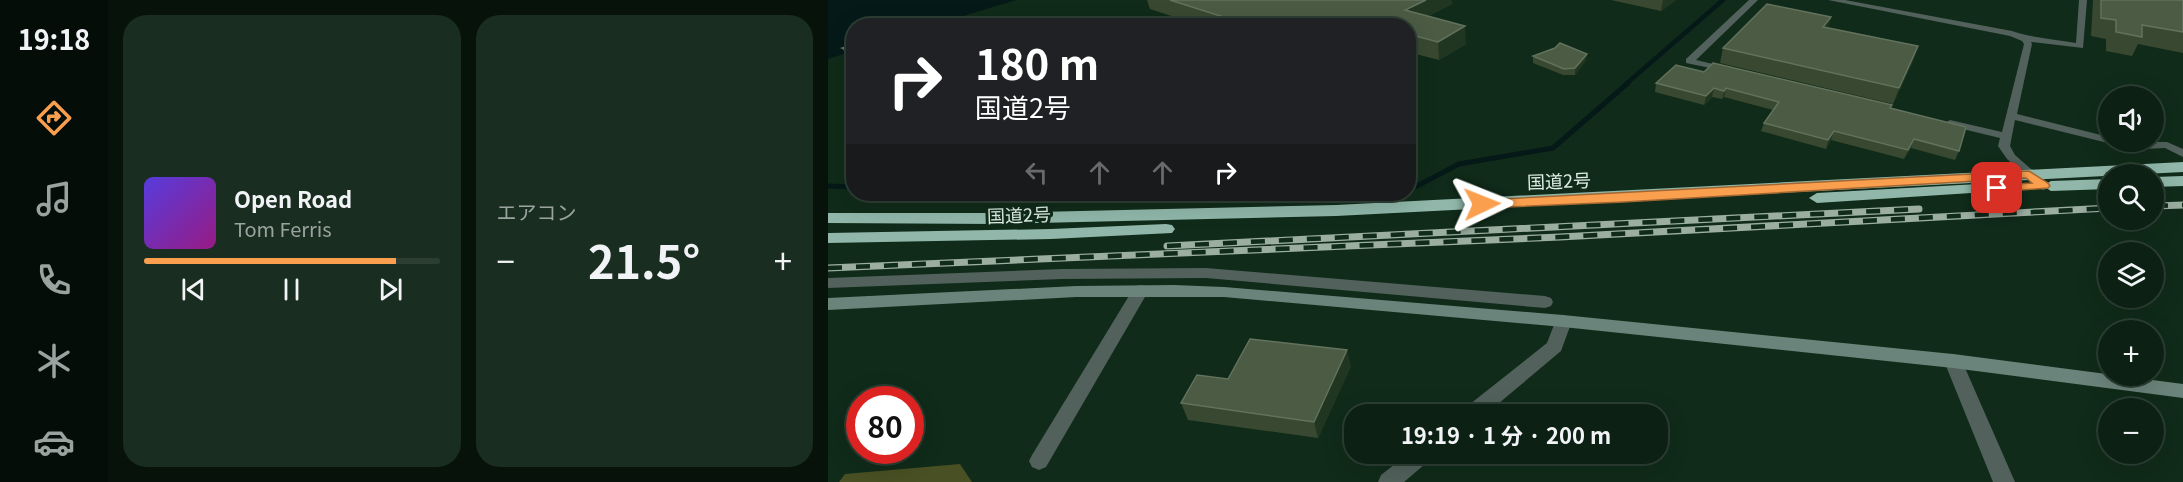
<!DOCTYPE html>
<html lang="ja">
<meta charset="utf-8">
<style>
:root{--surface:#0c2013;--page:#1a2d21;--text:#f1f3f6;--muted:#9aa3a0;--line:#2c3e33;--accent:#f99f4d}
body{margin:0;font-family:Georgia,"Noto Sans JP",serif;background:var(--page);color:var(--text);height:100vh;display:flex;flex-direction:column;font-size:22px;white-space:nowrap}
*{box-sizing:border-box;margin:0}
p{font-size:20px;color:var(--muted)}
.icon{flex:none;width:33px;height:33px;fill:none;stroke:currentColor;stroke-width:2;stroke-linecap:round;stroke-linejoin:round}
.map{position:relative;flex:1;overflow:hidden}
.details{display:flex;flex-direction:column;gap:15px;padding:15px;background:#07120a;width:720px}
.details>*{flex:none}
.guide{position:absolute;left:18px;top:18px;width:570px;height:183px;border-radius:24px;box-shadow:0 6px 24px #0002,0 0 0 2px var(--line);background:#202124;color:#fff;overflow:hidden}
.controls{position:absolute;left:1270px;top:86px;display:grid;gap:12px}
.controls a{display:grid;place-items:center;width:66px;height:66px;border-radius:50%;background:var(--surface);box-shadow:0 6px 24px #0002,0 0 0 2px var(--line);font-size:30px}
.speed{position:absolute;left:18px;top:386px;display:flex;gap:12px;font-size:30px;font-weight:700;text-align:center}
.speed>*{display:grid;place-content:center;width:78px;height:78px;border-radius:50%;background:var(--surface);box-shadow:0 6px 24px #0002,0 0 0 2px var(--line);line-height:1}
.speed .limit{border:9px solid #d22;background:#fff;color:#111}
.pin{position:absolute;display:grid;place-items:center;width:51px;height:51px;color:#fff;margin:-26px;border-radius:12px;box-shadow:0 3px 9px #0006}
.me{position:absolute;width:66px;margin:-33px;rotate:88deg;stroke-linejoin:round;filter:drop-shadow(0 0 4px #0008)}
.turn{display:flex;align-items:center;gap:21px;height:126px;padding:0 30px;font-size:27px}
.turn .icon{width:78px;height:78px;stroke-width:2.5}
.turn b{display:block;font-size:42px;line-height:51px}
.lanes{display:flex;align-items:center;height:57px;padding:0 30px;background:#0003;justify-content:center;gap:30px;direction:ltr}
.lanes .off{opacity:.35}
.big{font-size:45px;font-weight:700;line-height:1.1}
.details .widget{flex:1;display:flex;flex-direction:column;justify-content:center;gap:9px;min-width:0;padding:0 21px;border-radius:24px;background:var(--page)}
.song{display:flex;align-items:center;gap:18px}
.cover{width:72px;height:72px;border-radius:9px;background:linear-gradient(135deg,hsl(250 70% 55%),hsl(310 70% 35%))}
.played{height:6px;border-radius:3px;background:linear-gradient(90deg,var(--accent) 85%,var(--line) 85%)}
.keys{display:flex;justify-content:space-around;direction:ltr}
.heat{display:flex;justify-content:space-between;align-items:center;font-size:33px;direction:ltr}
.details .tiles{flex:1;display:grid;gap:15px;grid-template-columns:repeat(2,1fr)}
.trip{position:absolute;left:516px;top:404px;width:324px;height:60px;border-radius:24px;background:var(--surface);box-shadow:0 6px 24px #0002,0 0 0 2px var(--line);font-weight:700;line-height:60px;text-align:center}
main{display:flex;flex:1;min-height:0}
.dock{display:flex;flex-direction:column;width:108px;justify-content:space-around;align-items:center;background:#050d08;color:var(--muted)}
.dock .icon{width:42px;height:42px}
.dock .selected{color:var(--accent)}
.dock b{font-size:27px;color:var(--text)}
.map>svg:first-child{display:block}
</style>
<main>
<nav class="dock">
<b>19:18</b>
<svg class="icon selected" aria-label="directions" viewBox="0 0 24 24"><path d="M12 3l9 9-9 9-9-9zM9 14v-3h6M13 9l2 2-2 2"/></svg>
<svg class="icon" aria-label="music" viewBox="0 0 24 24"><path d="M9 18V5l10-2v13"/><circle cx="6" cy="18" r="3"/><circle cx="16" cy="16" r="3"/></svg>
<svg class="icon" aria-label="phone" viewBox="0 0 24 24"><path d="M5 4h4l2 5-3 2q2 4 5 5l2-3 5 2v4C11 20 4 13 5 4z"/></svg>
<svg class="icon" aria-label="climate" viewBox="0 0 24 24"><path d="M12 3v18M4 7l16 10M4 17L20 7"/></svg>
<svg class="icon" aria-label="car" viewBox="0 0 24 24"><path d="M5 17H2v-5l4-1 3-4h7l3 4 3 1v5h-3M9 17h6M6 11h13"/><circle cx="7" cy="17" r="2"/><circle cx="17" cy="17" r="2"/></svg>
</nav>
<section class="details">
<div class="tiles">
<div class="widget">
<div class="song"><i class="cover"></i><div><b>Open Road</b><p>Tom Ferris</p></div></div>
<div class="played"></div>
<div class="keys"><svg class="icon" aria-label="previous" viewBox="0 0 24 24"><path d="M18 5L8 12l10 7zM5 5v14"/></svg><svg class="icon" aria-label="pause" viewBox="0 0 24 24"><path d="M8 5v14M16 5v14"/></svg><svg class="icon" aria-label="next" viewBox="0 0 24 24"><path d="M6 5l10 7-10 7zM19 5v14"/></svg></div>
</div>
<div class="widget"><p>エアコン</p>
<div class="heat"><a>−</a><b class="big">21.5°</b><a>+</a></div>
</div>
</div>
</section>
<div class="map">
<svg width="1355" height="482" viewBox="0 0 1355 482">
<rect width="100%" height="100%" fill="#102b19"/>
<!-- green -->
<path fill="#495023" d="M132 464 144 482H11L17 474Z"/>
<!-- water -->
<path fill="#051918" d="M0 0H188L106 25 26 26 25 51 0 59Z"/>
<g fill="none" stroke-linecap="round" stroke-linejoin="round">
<!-- stream-far2 -->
<path stroke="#051918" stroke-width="4.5" d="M798 84 895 0"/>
<!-- stream-far1 -->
<g stroke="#051918" stroke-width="5">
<path d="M0 186 26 187"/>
<path d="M580 187H587L631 164 725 148 800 83"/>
</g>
<!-- stream -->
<path stroke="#051918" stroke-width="7" d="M229 194 348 197 439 194"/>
<!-- lane -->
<g fill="#52615c" fill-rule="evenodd">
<path d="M921 0H930L868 60 902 68V72L858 63V59Z"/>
<path d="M1000 0H1017L1184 31C1205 38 1226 39 1248 43L1251 0H1259L1255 48 1203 42 1204 44 1189 114 1281 137V141L1339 142 1355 149V157L1337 148 1316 149 1284 144 1187 120 1182 146 1187 155 1222 186 1216 190 1212 189 1179 159 1170 146 1172 138 1118 125 1117 123 1122 120 1174 132 1196 44 1194 41 1182 36Z"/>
</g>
<!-- street -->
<g fill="#52615c" fill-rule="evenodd">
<path d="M378 268 717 296 723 298 725 302 723 306 717 308 378 278 234 279 0 288V278L234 269Z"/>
<path d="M313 285 319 286 321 290 218 467 211 470 204 467 201 461 204 455 307 286Z"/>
<path d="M735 315 741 317 744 321 733 351 658 414H634L637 408 719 343 729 317Z"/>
<path d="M1125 354 1131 356 1134 361 1187 482H1165L1116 361 1119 356Z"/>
<path d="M581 453H606L603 459 576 482H550L553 475Z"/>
</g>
<!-- secondary -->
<path fill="#6b847b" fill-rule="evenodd" d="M346 285 396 287 735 315 1125 354 1355 384V398L1125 368 735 327 396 297H248L0 310V298L248 286Z"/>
<!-- highway -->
<g fill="#90b7aa" fill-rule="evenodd">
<path d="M1355 162V172L508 216 169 224 0 223V213H169L508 205Z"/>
<path d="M1355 176V186L1326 187V177Z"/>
<path d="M1281 179V189L1223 191 1215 186 1223 181Z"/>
<path d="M1168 183 1174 185 1176 188 1174 191 989 203 981 198 989 193Z"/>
<path d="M338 224 344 225 347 229 344 233 223 239 0 243V233L223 229Z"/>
</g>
<defs>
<g id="rail">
<path d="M1326 206 1355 205"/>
<path d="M339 246 1091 209"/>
<path d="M0 268 732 237 1281 208"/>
</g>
</defs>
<!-- rail casing -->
<use href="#rail" stroke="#9baea0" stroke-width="7"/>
<!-- rail -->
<use href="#rail" stroke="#102b19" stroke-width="4.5" stroke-dasharray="14" stroke-linecap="butt"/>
</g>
<!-- wall -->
<g fill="#394931">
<path d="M319 0H624V4L600 16 638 44 611 60 580 52V26H374L322 9Z"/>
<path d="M783 0H848L833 11Z"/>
<path d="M1265 0H1355V53L1310 44 1304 56 1278 51V39L1263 36Z"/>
<path d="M1003 17 1000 27 1090 46 1085 61 1065 104 892 63 895 48Z"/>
<path d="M26 44V66L24 65 14 48Z"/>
<path d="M705 56 758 60 747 75H735L705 63Z"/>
<path d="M876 72 1063 108 1131 151 1127 160 1083 148 1076 159 1003 140 998 149 933 131 936 123 945 110 896 97 894 99 884 97 876 105 827 92 828 83Z"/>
<path d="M523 366 490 438 360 420 353 403Z"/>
</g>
<!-- shaded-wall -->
<g fill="#213620">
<path d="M598 0H624V4L580 26 577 10Z"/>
<path d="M835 0H848L833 11Z"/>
<path d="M1003 17 999 32 995 27Z"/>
<path d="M637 26 638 44 611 60 610 42Z"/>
<path d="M1090 46 1085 61 1065 104 1071 88Z"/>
<path d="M759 54 758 60 747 75V68Z"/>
<path d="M886 88 884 97 876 105 878 96Z"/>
<path d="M898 88 896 97 894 99 896 91Z"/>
<path d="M1006 131 1003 140 998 149 1000 140Z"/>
<path d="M1086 139 1083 148 1076 159 1080 150Z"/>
<path d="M519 350 523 366 490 438 486 422Z"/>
</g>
<!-- building -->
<g fill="#4b5b44" stroke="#62725d" stroke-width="1.5">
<path d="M342 0H598L577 10 637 26 610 42 580 34V26H424Z"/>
<path d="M1273 0H1355V32L1314 25V37L1288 32V20L1273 18Z"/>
<path d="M939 4 1003 17 995 27 1090 46 1071 88 895 48Z"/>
<path d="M732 43 759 54 747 68 736 69 705 56 727 48Z"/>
<path d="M26 44V53L14 48Z"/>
<path d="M885 63 1064 105 1062 108 1138 127 1131 151 1086 139 1080 150 1006 131 1000 140 936 123 951 102 898 88 896 91 886 88 878 96 828 83 848 65 876 72Z"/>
<path d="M422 339 519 350 486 422 353 403 369 375 400 379Z"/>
</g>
<!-- route -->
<path fill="#f99f4d" stroke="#a26732" stroke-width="1.5" d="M1201 171 1220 183 1222 186 1220 188 1169 192 1163 188 1169 185 1204 183 1198 178 796 202 654 208 648 204 654 200Z"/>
<g text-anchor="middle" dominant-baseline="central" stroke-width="6" stroke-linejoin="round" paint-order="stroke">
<!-- street labels -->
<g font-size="18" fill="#deeee2" stroke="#102b19">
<text transform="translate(731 180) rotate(-2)">国道2号</text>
<text transform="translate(191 214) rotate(-2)">国道2号</text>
</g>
</g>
</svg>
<div class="controls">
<a><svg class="icon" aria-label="sound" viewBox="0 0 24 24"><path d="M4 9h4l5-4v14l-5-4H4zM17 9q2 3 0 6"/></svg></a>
<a><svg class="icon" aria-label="search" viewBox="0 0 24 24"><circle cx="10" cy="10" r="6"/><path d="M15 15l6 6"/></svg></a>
<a><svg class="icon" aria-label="layers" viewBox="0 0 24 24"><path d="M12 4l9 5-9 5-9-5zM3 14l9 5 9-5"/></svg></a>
<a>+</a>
<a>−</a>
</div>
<div class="speed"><div class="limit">80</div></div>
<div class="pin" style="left:1169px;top:188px;background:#d93025"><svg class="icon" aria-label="arrive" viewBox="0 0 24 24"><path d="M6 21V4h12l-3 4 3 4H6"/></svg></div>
<svg class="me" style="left:654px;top:204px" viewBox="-20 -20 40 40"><path d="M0-17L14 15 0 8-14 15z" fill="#f99f4d" stroke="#fff" stroke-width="4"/></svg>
<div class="trip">19:19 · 1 分 · 200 m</div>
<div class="guide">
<div class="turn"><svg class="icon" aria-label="right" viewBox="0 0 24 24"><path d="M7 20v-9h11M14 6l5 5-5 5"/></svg><div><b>180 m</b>国道2号</div></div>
<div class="lanes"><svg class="icon off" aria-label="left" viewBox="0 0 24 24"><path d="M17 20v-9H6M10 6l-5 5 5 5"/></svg><svg class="icon off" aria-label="ahead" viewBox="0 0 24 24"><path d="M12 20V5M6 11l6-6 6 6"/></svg><svg class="icon off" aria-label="ahead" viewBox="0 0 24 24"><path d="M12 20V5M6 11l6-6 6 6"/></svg><svg class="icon" aria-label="right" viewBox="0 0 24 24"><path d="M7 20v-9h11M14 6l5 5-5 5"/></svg></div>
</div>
</div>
</main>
